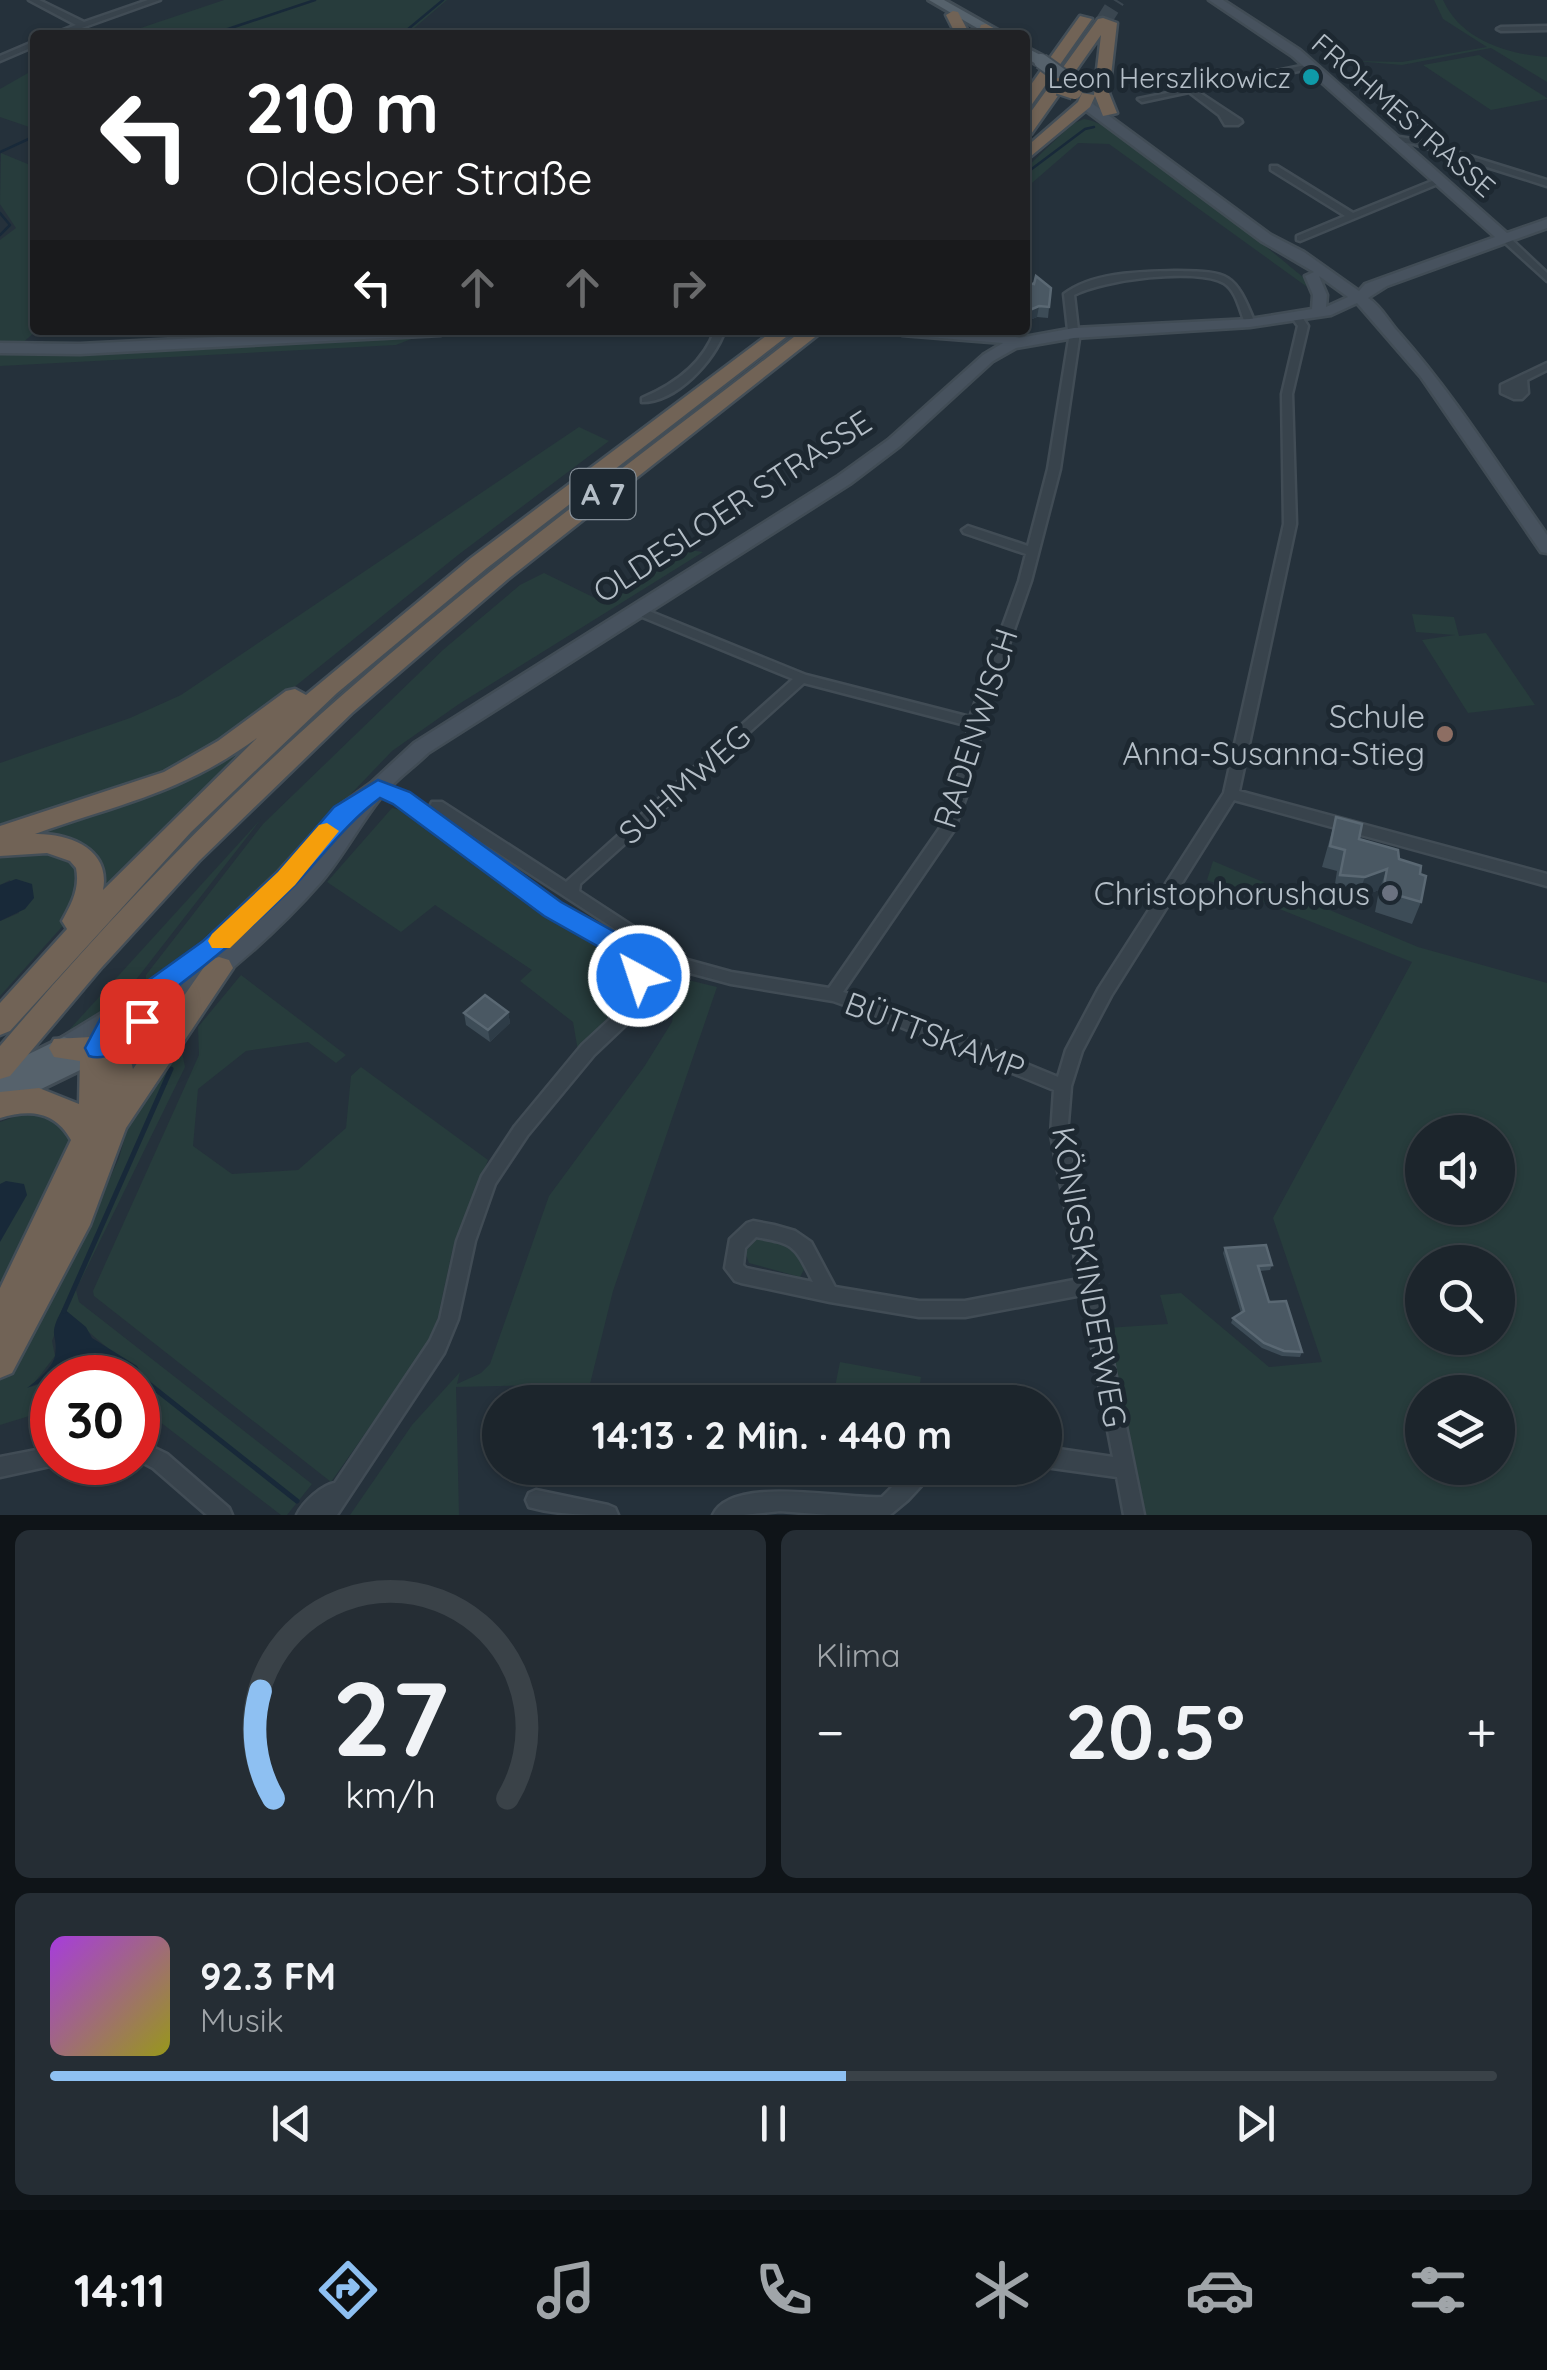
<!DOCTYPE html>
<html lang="de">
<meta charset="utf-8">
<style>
:root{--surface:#1c252c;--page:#252d34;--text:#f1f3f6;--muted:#a0a5a9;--line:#3a4248;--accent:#8ec0f2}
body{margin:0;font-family:Quicksand,sans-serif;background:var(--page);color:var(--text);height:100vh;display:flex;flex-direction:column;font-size:38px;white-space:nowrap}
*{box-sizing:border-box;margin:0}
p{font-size:32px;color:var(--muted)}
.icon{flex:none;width:55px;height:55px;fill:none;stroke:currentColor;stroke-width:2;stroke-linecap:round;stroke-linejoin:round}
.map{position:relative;height:1515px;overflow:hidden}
.details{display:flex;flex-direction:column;gap:15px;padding:15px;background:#0f1418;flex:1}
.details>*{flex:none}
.hud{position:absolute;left:30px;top:30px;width:1000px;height:305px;border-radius:10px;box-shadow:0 2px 8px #0004,0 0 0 2px var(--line);background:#202124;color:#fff;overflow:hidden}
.tools{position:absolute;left:1405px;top:1115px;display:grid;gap:20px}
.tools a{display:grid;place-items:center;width:110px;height:110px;border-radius:50%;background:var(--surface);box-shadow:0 2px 8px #0004,0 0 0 2px var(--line);font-size:50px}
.speed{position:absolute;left:30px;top:1355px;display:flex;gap:20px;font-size:50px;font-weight:700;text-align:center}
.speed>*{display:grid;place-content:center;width:130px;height:130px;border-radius:50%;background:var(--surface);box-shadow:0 2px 8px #0004,0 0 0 2px var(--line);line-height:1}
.speed .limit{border:15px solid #d22;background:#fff;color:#111}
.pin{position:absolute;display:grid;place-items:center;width:85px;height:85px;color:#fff;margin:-42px;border-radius:20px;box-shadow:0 5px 15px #0006}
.me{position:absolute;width:110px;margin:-55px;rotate:320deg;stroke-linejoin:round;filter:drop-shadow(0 0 8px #0008)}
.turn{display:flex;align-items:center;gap:35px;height:210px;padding:0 50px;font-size:45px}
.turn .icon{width:130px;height:130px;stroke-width:2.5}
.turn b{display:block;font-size:70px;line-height:85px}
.lanes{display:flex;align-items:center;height:95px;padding:0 50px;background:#0003;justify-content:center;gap:50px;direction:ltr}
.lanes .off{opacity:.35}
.big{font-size:75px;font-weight:700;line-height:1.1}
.details .tile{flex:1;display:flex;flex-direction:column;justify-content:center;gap:15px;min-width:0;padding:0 35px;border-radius:15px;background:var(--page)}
.details .dial{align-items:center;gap:0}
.dial svg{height:260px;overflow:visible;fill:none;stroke:var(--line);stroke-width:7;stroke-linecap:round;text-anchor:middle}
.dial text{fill:var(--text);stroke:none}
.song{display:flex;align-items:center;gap:30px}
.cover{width:120px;height:120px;border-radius:15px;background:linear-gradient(135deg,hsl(280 70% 55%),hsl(60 70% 35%))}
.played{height:10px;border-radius:5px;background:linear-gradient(90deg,var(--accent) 55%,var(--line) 55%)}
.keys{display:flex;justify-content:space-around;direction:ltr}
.heat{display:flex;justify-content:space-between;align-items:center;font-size:55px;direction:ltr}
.details .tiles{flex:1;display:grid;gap:15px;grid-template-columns:1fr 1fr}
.tile:last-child{grid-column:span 2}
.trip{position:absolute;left:482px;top:1385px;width:580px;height:100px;border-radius:50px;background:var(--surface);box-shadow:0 2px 8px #0004,0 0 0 2px var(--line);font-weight:700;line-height:100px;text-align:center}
.menu{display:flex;height:160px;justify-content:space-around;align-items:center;background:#0b0f12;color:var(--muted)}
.menu .icon{width:70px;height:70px}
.menu .current{color:var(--accent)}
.menu b{font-size:45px;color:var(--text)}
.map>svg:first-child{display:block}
</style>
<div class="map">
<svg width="1547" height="1515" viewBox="0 0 1547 1515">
<rect width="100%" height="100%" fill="#25313b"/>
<!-- green -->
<g fill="#273c3c" fill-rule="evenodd">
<path d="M224 0H447L406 35H120Z"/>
<path d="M1434 0H1443C1461 40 1507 54 1547 57V82L1491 48 1402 65 1355 61 1402 62 1487 47 1443 19Z"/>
<path d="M1479 55 1547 98V99L1491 110 1423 65Z"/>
<path d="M35 69V129L0 117V89Z"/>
<path d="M1084 119C1120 121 1270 251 1308 281L1310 289 1109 144 1078 143 1025 189V169L1072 124Z"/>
<path d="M1 153 35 167 37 330 19 346 0 344V240L16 228 0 204Z"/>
<path d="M424 334 396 345 0 366V351Z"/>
<path d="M579 427 609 441 458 555 252 721 201 753 155 778 0 829V763L130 718 181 695Z"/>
<path d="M690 550 703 552 459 704 392 751 263 886 202 940 146 982V975L263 824 444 649 520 585 544 573 601 601H611Z"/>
<path d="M1412 614 1454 617 1459 636 1486 633 1535 705 1468 713 1422 640 1455 635 1416 632Z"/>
<path d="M269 727 103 890 98 862 0 843Z"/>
<path d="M392 808 401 810 532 905 616 956 626 972 623 1001 578 1051 573 1022 520 981 532 970 435 905 401 932 327 882Z"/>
<path d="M261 819 121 999 69 1030Z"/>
<path d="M48 847 86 870 68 920 0 996V921L19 913 10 880 0 885V855Z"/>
<path d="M1213 861 1418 947 1547 983V1515H1146L1106 1328 1168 1324 1160 1295 1181 1293 1269 1367 1322 1362 1273 1218 1412 962 1207 880ZM1422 1132H1498V1208H1422ZM1422 1262H1498V1338H1422ZM1422 1392H1498V1468H1422Z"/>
<path d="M241 975 346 1055 336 1063 308 1042 246 1051 198 1089 193 1146 232 1174 298 1170 346 1128 351 1076 361 1067 488 1160 452 1252 436 1326 424 1350 331 1482 94 1296 93 1291 199 1055 198 1027Z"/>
<path d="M684 979 717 987 613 1291 590 1384 456 1387 459 1515H350L412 1425 460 1372 457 1384 481 1373 490 1364 549 1196 644 1067 672 1022 677 986Z"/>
<path d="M178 1032 185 1067 76 1290 79 1302 312 1484 287 1515H281L138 1405V1379L145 1381C118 1354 89 1335 64 1309L52 1341 55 1356 31 1387 52 1380V1409L0 1425V1373L79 1225 103 1193 119 1158 133 1109Z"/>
<path d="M28 1112H49L69 1131 70 1142 0 1300V1122Z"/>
<path d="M772 1237 796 1244 807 1264 800 1277 749 1263 745 1252 756 1239Z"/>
<path d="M840 1362 921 1377 917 1402H832Z"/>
</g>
<!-- water -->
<g fill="#182939">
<path d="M16 879 32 884 34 898 25 909 0 921V885Z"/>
<path d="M6 1181 24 1184 27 1195 0 1242V1184Z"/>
<path d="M63 1308 86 1327 92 1338 137 1366 146 1382 107 1370 52 1378 27 1388C36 1381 52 1369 55 1356 59 1333 46 1338 63 1308Z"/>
</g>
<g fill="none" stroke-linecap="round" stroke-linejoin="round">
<!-- stream-far1 -->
<g stroke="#182939" stroke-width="2.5">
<path d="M210 35 315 0"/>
<path d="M401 35 443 0"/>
<path d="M0 152 35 136"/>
<path d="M1025 174 1085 129 1094 127"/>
<path d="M0 213 10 225 0 235"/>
</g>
<!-- stream -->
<g stroke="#182939" stroke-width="5">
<path d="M64 1311 171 1069"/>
<path d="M144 1380 297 1501"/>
</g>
<!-- highway-tunnel -->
<path stroke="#3a4650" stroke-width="16" stroke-dasharray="16 8" stroke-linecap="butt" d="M1103 22 1117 0"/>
<defs>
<g id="street">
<path d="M29 0H39L84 22 148 0H160L62 35H50L76 25Z"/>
<path d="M1547 26V30L1501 31 1497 29 1501 27Z"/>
<path d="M35 41V46L0 61V56Z"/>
<path d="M1311 64 1315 66 1314 68 1197 91 1241 120 1242 122 1238 125H1225L1219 115 1189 92 1142 102 1138 99Z"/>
<path d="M1393 136 1418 140 1547 180V186L1414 144 1390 141 1389 139Z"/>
<path d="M1271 166H1277L1353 213 1437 179 1445 181 1300 241 1297 240V236L1345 216 1271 170Z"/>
<path d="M1503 237H1509L1547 273V281L1503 241Z"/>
<path d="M1174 271C1229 272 1234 271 1255 323L1254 325H1246C1240 312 1237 291 1224 283 1196 267 1102 280 1074 295L1079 339 1060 469 1031 581 985 713 969 789 954 830 843 992 881 1004 1058 1077 1066 1050 1099 988 1224 793 1284 524 1282 394 1298 326 1291 316 1296 313 1300 314 1308 326 1292 394 1296 524 1239 791 1547 874V886L1234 800 1111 996 1082 1051 1071 1086 1067 1135 1144 1515H1124L1117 1477 1045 1467V1447L1113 1457 1082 1295 965 1317H919L830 1302 741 1283 735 1281 725 1268 730 1239 747 1223 753 1221 774 1225 795 1231 811 1242 835 1287 919 1301H965L1079 1279 1051 1135 1054 1090 869 1014 833 1001 731 984 664 966 659 964 641 946 432 810 430 806 432 802H442L566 882 793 679 635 614 633 611 635 608 639 607 806 675 970 717 1019 581 1026 554 964 533 962 530 968 526 1028 546 1048 469 1069 339 1064 294C1093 272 1139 272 1174 271ZM804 683 969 726 955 789 942 825 829 988 731 972 669 955 651 938 579 891 580 884ZM756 1237C796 1244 795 1247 813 1282L746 1268 743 1265 745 1248Z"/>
<path d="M715 330H725C714 361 677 402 642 402V398C675 384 703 364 715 330Z"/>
<path d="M1547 363V370L1527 380 1528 393 1522 399H1514L1501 393V385Z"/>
<path d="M378 783 407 794 557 905 627 944 643 964 647 984 633 1018 594 1055 527 1136 495 1184 475 1241 458 1319 444 1353 337 1515H297C303 1502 322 1485 335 1483L430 1341 440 1319 457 1241 482 1176 515 1126 582 1045 621 1009 631 984 628 966 617 952 547 913 397 802 373 792 371 788 373 784Z"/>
<path d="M138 1440 167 1454 229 1508 232 1515H207L153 1468 138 1460Z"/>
<path d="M52 1447V1462L59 1464 0 1477V1457Z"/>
<path d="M911 1468H934L931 1475 908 1500 890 1515H829L780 1511 743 1515H713C732 1474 844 1500 882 1497Z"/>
<path d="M536 1490 608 1505 615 1508 618 1515C588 1515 558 1515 529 1507L526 1500 529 1493Z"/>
</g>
<g id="secondary">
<path d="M1209 0H1223L1300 50 1507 233 1547 219V228L1387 286 1368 298C1381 306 1388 321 1399 333 1454 395 1499 467 1547 535V553L1541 552 1421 377 1357 303 1331 315 1250 327 1074 338 1016 348 993 361 900 446 850 484 428 753C414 767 395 780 383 795 362 820 344 855 321 882 259 953 187 1008 106 1056L98 1059 90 1056 86 1049 89 1045 64 1058 56 1055 52 1048 56 1041 149 984 204 942 278 872 336 808 371 783 414 743 838 476 888 440 983 355 1003 343 902 335 894 330H996L1019 338 1074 328 1250 319 1312 309 1313 295 1305 276 1314 272 1261 241 1081 107V101H1089L1271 235 1304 252 1359 291 1365 284 1495 237 1292 56ZM1319 276 1348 297 1326 307 1327 295ZM322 851C293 888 259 921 223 951L294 884Z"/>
<path d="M355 330H449L441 335 80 354 0 353V343L80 344Z"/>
</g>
<g id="primary">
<path d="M929 0H944L1006 35H989Z"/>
<path d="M1025 47 1046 58V64H1036L1025 57Z"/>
<path d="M64 1037 73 1040 77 1047 98 1038 107 1041 111 1049 107 1057 0 1109V1068Z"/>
</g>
<g id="highway">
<path d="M953 11 958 12 970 35H956L946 15Z"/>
<path d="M1080 16 1092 19 1030 107 1025 109V93Z"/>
<path d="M1103 18 1117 23 1109 93 1117 113 1103 116 1095 96 1090 107 1025 161V148L1078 102 1082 93 1094 95 1101 35 1031 134 1025 136V120L1098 19Z"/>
<path d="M986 24 993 28 991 35H977L981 25Z"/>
<path d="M774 330H795L487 568 337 693 191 832 10 1031 0 1035V1003L67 929 62 921C72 903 80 888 76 868L70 861 47 853 0 856V826L164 772 218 741 286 691 295 689 306 695 471 558ZM257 738 103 890C111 849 69 833 35 834 121 803 180 794 257 738Z"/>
<path d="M803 330H824L508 579 353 712 199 861 102 967 10 1076 0 1079V1046C105 923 217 805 339 698 487 567 647 451 803 330Z"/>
<path d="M219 957 229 960 233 968 126 1128 90 1225 12 1373 0 1378V1288L71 1140C55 1111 29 1109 0 1118V1092L39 1088 79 1104 80 1061 54 1057 49 1048 54 1039 91 1037 103 1012 113 1008 123 1012 127 1020 116 1043 128 1050 133 1069 209 960Z"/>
</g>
</defs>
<!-- street casing -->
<use href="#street" stroke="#414c55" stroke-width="5"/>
<!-- secondary casing -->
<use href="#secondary" stroke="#414c55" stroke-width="5"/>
<!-- primary casing -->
<use href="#primary" stroke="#414c55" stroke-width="6"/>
<!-- highway casing -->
<use href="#highway" stroke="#434e57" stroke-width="5"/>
<!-- street -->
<use href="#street" fill="#38434c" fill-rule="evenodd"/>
<!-- secondary -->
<use href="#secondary" fill="#47525e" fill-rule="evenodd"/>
<!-- primary -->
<use href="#primary" fill="#56626c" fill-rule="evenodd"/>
<!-- highway -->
<use href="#highway" fill="#716356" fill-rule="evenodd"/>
<defs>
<path id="primary-bridge" d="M1041 61 1077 87"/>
<path id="highway-bridge" d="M1059 86 1074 91"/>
</defs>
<!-- primary-bridge casing -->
<use href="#primary-bridge" stroke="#414c55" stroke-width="18" stroke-linecap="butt"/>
<!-- highway-bridge casing -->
<use href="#highway-bridge" stroke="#434e57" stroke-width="20" stroke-linecap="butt"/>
<!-- primary-bridge -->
<use href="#primary-bridge" stroke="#56626c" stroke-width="14"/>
<!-- highway-bridge -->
<use href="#highway-bridge" stroke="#716356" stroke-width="16"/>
</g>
<!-- wall -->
<g fill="#3d4c57">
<path d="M1051 288 1048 318 1037 317 1025 322V290Z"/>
<path d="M1336 817 1359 839 1399 859 1420 874 1421 902 1412 924 1375 912 1379 890 1357 898 1333 896 1337 871 1322 867Z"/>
<path d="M508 1012 510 1023 490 1042 466 1025 464 1013Z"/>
<path d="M1225 1248 1272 1265 1270 1270 1260 1271 1269 1302 1302 1352 1300 1357 1282 1356 1262 1348 1231 1323 1233 1318 1241 1313 1223 1253Z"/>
</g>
<!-- shaded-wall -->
<g fill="#2e3c47">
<path d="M1039 306 1037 317 1025 322V312Z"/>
<path d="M1387 869 1379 890 1357 898 1365 877Z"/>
<path d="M508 1012 510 1023 490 1042 488 1030Z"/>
</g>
<!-- building -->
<g fill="#4a5863" stroke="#5a6873" stroke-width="2.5">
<path d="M1036 276 1051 288 1049 307 1039 306 1025 312V290L1027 283 1034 284Z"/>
<path d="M1336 817 1362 824 1359 839 1398 850 1399 859 1421 866 1420 874 1426 876 1421 902 1383 891 1387 869 1365 877 1340 875 1345 850 1330 846Z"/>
<path d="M485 995 508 1012 488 1030 464 1013Z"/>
<path d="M1266 1245 1272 1265 1258 1266 1269 1302 1286 1301 1302 1352 1284 1351 1264 1343 1233 1318 1244 1311 1225 1248Z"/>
</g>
<!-- route -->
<path fill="#1a73e8" stroke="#114b97" stroke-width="2.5" d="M378 780 410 792 561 902 631 941 652 976 648 983H630L613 955 544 916 393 804 380 798C345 824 323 856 293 887 247 933 197 973 144 1011L152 1014 155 1021 152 1029C134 1040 110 1063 89 1056L85 1048 104 1012 203 941 278 872 334 807Z"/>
<!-- slow -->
<path fill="#f59e0b" d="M327 823 339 831 295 885 230 948H212L208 941 212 934 278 872 319 825Z"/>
<!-- markers -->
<circle fill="#0f9aa8" stroke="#1d2831" stroke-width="4" cx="1311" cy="77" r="10"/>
<circle fill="#8d6e63" stroke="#1d2831" stroke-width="4" cx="1445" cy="734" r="10"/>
<circle fill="#6b7280" stroke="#1d2831" stroke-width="4" cx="1390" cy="893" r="10"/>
<g text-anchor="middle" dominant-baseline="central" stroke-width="10" stroke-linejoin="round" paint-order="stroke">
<!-- far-poi labels -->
<g font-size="28" fill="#b4bec7" stroke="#1d2831" text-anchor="end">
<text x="1291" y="77">Leon Herszlikowicz</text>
</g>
<!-- far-street labels -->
<g font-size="28" fill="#b4bec7" stroke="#1d2831">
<text transform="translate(1404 115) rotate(41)">FROHMESTRASSE</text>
</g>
<!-- shield labels -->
<rect fill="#1d2831" stroke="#87919a" stroke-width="2.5" x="570.5" y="469" width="65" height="50" rx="8"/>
<g font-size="30" font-weight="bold" fill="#b4bec7">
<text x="603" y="494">A 7</text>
</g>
<!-- street labels -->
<g font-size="32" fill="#b4bec7" stroke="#1d2831">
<text transform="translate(732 506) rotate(-33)">OLDESLOER STRASSE</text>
<text transform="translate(975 728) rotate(-72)">RADENWISCH</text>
<text transform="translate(684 784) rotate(-41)">SUHMWEG</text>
<text transform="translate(935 1035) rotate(21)">BÜTTSKAMP</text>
<text transform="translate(1090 1277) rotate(80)">KÖNIGSKINDERWEG</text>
</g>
<!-- poi labels -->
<g font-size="32" fill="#b4bec7" stroke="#1d2831" text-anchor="end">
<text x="1425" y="716">Schule<tspan x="1425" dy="37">Anna-Susanna-Stieg</tspan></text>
<text x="1370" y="893">Christophorushaus</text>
</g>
</g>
</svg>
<div class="tools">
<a><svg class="icon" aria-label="sound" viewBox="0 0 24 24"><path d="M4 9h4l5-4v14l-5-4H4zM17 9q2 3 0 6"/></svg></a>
<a><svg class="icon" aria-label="search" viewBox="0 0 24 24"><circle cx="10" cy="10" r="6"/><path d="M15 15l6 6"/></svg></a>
<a><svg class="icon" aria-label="layers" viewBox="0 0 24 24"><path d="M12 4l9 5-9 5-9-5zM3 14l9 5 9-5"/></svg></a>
</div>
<div class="speed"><div class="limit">30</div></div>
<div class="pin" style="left:142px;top:1021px;background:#d93025"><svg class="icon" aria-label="arrive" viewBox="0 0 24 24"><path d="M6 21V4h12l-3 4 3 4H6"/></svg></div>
<svg class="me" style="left:639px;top:976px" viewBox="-20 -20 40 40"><circle r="17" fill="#1a73e8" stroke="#fff" stroke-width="3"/><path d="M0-11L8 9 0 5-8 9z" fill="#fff"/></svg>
<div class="trip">14:13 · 2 Min. · 440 m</div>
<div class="hud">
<div class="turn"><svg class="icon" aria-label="left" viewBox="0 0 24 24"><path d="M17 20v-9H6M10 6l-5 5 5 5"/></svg><div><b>210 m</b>Oldesloer Straße</div></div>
<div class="lanes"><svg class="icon" aria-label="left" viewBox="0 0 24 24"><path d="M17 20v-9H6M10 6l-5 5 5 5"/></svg><svg class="icon off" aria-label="ahead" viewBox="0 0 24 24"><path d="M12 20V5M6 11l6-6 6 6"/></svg><svg class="icon off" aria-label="ahead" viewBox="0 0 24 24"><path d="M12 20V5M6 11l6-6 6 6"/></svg><svg class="icon off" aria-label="right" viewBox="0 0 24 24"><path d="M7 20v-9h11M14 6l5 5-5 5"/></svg></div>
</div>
</div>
<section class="details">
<div class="tiles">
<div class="tile dial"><svg viewBox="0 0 100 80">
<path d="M14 69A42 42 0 1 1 86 69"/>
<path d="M14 69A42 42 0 0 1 10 36" stroke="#8ec0f2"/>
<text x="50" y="56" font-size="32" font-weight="700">27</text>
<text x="50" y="72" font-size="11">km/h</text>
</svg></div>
<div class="tile"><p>Klima</p>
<div class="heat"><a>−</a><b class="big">20.5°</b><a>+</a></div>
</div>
<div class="tile">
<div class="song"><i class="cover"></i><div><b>92.3 FM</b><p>Musik</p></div></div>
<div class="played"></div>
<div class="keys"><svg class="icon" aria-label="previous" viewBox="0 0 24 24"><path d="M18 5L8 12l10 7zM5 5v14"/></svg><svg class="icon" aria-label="pause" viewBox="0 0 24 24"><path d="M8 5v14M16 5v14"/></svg><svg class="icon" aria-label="next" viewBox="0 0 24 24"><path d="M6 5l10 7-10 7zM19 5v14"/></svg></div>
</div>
</div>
</section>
<nav class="menu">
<b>14:11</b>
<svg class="icon current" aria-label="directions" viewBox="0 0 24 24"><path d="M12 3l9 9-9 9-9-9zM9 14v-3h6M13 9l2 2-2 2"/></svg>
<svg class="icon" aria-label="music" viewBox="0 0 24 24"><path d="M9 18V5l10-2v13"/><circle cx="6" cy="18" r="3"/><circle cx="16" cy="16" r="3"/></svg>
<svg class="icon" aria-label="phone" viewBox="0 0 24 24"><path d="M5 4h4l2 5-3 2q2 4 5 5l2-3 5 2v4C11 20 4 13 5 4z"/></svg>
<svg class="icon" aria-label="climate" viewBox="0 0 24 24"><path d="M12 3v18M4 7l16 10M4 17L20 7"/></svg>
<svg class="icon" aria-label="car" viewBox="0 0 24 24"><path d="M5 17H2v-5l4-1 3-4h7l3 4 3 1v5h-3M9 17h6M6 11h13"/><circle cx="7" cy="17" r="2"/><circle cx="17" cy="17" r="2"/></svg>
<svg class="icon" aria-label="filters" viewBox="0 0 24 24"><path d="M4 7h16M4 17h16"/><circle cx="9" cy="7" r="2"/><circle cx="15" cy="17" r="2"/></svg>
</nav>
